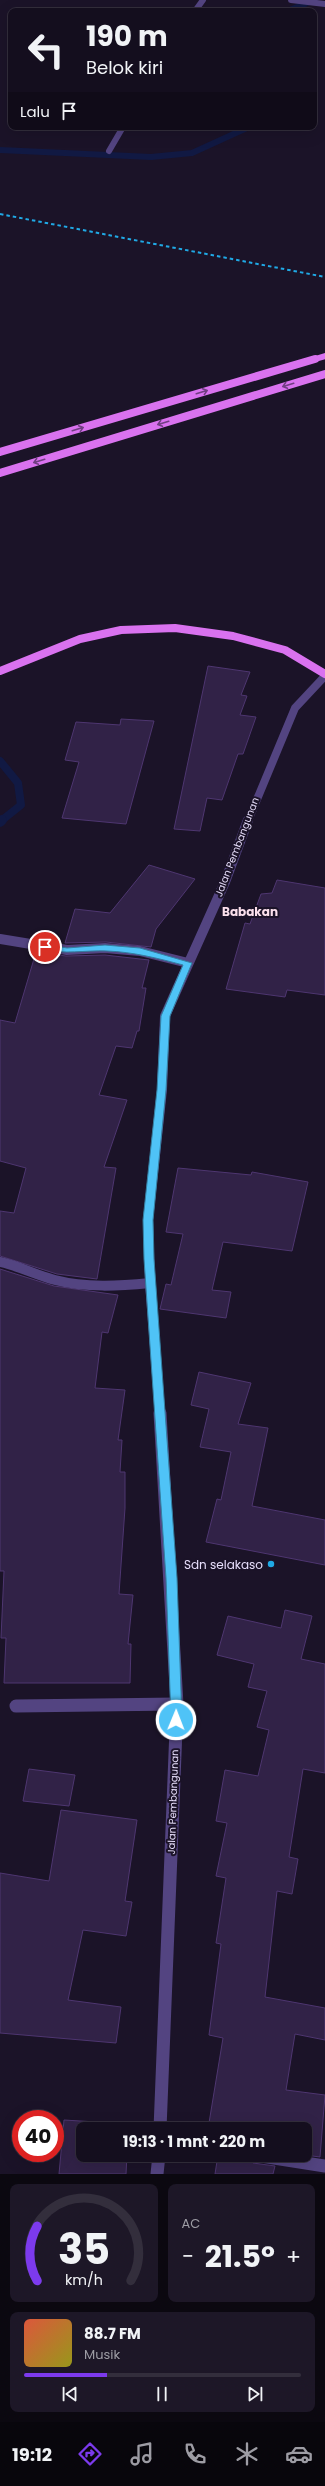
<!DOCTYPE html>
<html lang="id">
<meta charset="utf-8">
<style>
:root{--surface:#140e1e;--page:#1d1727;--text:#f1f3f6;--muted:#9d9ca4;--line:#332e3c;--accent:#7c3aed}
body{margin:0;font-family:Poppins,sans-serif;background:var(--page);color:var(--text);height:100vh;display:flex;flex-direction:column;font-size:15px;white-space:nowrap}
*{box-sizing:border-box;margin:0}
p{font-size:13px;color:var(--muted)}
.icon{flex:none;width:22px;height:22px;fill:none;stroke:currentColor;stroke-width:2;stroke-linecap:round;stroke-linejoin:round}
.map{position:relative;height:2174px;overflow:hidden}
.panel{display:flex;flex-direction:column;gap:10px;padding:10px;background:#0b0810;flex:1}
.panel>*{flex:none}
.guide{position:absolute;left:8px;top:8px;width:309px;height:122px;border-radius:8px;box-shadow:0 4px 16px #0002,0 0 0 1px var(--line);background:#140e1e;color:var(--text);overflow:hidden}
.speed{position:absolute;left:12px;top:2110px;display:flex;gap:8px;font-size:20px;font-weight:700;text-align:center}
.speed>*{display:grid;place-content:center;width:52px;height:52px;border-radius:50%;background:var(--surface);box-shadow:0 4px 16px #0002,0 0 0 1px var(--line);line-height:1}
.speed .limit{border:6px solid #d22;background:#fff;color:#111}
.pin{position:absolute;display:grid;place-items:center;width:34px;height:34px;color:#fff;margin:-17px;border:2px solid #fff;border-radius:50%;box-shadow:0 1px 4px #0007}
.me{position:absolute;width:44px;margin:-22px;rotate:1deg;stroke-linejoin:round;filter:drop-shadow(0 0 3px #0008)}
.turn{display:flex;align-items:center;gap:14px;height:84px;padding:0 12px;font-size:18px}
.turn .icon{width:52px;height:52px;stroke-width:2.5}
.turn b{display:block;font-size:28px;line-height:34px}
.then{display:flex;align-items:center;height:38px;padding:0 12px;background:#0003;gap:8px;font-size:15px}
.big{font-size:30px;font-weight:700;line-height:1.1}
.panel .widget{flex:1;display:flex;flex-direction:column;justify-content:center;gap:6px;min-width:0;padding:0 14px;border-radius:8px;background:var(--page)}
.panel .dial{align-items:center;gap:0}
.dial svg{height:104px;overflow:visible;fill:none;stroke:var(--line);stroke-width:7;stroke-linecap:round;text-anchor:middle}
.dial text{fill:var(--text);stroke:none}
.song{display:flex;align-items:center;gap:12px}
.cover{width:48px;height:48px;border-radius:6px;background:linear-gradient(135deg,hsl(10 70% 55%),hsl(60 70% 35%))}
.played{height:4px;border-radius:2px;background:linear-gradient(90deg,var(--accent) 30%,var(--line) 30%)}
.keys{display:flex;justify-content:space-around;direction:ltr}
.heat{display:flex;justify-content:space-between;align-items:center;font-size:22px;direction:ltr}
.panel .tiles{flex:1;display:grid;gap:10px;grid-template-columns:1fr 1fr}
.widget:last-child{grid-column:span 2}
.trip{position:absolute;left:76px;top:2122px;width:236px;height:40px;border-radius:8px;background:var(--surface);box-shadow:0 4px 16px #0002,0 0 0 1px var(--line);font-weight:700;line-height:40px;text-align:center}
.tabs{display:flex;height:64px;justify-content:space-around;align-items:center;background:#08060c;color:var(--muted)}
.tabs .icon{width:28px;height:28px}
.tabs .active{color:var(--accent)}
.tabs b{font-size:18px;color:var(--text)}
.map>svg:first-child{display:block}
</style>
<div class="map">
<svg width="325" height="2174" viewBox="0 0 325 2174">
<rect width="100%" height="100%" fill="#1b1328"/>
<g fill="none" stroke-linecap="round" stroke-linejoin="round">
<!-- stream-far2 -->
<g stroke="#111943" stroke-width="6">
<path d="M287 11 315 0"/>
<path d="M0 150 151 157 192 153 249 127"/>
</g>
<!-- stream-far1 -->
<path stroke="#111943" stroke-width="8" d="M0 761 18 783 21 805 1 821"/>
<!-- stream -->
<path stroke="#111943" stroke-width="10" d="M0 822 2 820"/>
</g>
<!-- building -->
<g fill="#312247" stroke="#4e3670">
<path d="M208 666 250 672 241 695 247 696 240 715 256 717 243 754H238L222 800 207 798 200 831 174 829Z"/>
<path d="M121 719 154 721 126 824 62 818 79 762 65 760 76 722 120 725Z"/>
<path d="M149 865 195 879 156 929 151 947 106 942 65 943 75 909 110 913Z"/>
<path d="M277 880 325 888V995L287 990 285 997 226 989 245 923 250 924 261 894 272 893Z"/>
<path d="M36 952 66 956 105 955 149 960 142 988H146L139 1031H137L132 1048 116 1046 99 1095 127 1100 104 1167 116 1168 97 1279 57 1274 0 1256V1211L14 1213 26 1168 0 1161V1020L15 1023Z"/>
<path d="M178 1168 251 1175 252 1172 308 1182 292 1251 223 1242 212 1290 231 1292 226 1318 160 1309 166 1284 171 1285 183 1234 166 1232Z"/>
<path d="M0 1269 54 1286 118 1295 108 1333 102 1332 95 1388 125 1390 118 1440H122L120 1472H125V1508L119 1594 133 1595 128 1644H131L130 1683H4L6 1638H1L4 1571H0Z"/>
<path d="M199 1372 251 1383 238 1424 268 1428 252 1506 325 1520V1565L206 1542 217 1499 221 1500 231 1452 200 1447 209 1409 191 1405Z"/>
<path d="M285 1610 312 1616 301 1659 325 1664V1773L303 1769 289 1857 298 1859 292 1894 277 1891 265 1997 325 2008V2040L295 2034 286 2090 325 2095 320 2157 305 2155V2129H208L223 2038 209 2035 221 1944 216 1943 226 1878 216 1876 227 1823 216 1821 225 1770 258 1776 269 1730 257 1727 267 1691 248 1687 254 1664 217 1655 228 1616 281 1628Z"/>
<path d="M29 1769 75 1775 69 1806 23 1801Z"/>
<path d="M61 1810 137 1820 125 1901 132 1902 126 1936 83 1930 68 2000 121 2007 116 2043 0 2033V1873L49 1881Z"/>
<path d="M64 2120 129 2124V2129H83V2155H127L126 2174H59Z"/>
<path d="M218 2155H247L253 2163 275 2166 273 2174H215Z"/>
</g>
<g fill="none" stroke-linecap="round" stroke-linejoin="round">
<!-- minor-far3 -->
<g stroke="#534481" stroke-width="6">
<path d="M291 0 325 4"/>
<path d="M195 11 203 0"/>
<path d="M109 151 123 127"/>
</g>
<!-- minor-far2 -->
<path stroke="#534481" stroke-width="8" d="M248 821 295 708 325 676"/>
<!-- minor-far1 -->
<g stroke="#534481" stroke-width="10">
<path d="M0 939 67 950 105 948 140 951 188 963"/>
<path d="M0 1262C19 1266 36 1275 55 1280 86 1288 119 1286 150 1283"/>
<path d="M160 1414 150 1283 148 1220 162 1090 165 1016 225 882 248 820"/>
</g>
<!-- minor -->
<g stroke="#534481" stroke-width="13">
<path d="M16 1706 177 1704"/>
<path d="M160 2129 177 1704 160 1413"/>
<path d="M255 2155 325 2166"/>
<path d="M157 2174 159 2155"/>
</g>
<!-- major-far1 -->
<path stroke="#d972ef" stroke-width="6" d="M312 360 325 356"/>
<!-- major -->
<g stroke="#d972ef" stroke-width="8">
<path d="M0 452 315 359"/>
<path d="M0 473 325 374"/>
<path d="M0 671 80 639 121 630 175 628 233 636 285 650 325 674"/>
</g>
<!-- rail -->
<path stroke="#20a9e5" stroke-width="2" stroke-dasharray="3.5 3" stroke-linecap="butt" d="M0 214 325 277"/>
</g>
<!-- one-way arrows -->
<defs><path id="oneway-shaft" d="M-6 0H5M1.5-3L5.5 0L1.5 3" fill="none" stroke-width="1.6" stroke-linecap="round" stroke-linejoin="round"/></defs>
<g stroke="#703e82">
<use href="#oneway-shaft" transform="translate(288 385) rotate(163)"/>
<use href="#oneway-shaft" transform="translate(202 392) rotate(-17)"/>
<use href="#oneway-shaft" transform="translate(163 423) rotate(163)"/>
<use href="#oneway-shaft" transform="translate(78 429) rotate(-17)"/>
<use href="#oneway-shaft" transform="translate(39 461) rotate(163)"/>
</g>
<!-- route -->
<path fill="#4fc3f7" stroke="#337fa1" d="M45 944 67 948 105 945 140 948 192 963 170 1016 166 1090 153 1220 154 1259 177 1578 182 1720 176 1725 171 1720 166 1578 144 1259 143 1220 157 1090 161 1016 183 965C157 958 133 952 107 951 85 950 64 955 42 949L41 947Z"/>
<!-- markers -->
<circle fill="#20a9e5" stroke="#1b1328" stroke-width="1.5" cx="271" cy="1564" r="4"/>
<g text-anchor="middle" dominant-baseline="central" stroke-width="4" stroke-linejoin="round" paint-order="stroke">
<!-- street labels -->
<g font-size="10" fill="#e7defb" stroke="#1b1328">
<text transform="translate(237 847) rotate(-69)">Jalan Pembangunan</text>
<text transform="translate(173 1802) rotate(-88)">Jalan Pembangunan</text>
</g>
<!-- quarter labels -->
<g font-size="12" font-weight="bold" fill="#fbe0ec" stroke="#1b1328">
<text x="250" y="911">Babakan</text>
</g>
<!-- near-poi labels -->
<g font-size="12" fill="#e7defb" stroke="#1b1328" text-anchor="end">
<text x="263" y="1564">Sdn selakaso</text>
</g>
</g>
</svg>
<div class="speed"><div class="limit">40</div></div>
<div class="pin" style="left:45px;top:947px;background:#d93025"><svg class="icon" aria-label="arrive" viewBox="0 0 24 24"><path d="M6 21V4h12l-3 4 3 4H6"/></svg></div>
<svg class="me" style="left:176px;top:1720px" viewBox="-20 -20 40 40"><circle r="17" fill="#4fc3f7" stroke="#fff" stroke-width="3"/><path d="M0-11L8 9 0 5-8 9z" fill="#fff"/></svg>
<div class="trip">19:13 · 1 mnt · 220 m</div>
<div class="guide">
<div class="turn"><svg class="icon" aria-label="left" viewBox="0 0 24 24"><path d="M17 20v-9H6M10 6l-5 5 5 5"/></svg><div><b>190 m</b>Belok kiri</div></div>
<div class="then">Lalu<svg class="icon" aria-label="arrive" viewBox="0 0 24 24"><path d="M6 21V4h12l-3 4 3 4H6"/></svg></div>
</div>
</div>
<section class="panel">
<div class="tiles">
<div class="widget dial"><svg viewBox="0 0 100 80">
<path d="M14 69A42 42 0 1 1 86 69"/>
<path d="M14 69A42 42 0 0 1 14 27" stroke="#7c3aed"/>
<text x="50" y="56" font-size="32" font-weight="700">35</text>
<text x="50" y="72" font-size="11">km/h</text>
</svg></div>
<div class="widget"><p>AC</p>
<div class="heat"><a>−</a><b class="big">21.5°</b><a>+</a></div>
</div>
<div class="widget">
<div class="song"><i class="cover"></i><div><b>88.7 FM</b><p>Musik</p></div></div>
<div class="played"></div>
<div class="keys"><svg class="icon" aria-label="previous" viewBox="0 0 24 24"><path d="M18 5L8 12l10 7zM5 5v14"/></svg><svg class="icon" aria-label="pause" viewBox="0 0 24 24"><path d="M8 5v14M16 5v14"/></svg><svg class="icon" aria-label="next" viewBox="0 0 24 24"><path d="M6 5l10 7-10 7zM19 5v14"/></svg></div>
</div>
</div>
</section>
<nav class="tabs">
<b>19:12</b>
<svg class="icon active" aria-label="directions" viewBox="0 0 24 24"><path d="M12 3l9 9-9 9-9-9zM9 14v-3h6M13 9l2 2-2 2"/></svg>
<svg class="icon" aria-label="music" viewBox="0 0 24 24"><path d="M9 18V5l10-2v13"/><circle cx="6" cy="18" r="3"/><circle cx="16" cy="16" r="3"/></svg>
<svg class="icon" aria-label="phone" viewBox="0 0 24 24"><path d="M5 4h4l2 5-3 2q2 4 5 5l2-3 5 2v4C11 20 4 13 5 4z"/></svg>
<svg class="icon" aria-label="climate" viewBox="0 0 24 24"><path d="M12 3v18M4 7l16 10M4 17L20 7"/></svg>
<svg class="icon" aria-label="car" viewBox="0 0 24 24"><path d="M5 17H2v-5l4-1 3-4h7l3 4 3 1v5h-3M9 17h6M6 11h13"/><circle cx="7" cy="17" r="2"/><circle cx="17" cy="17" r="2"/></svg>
</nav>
